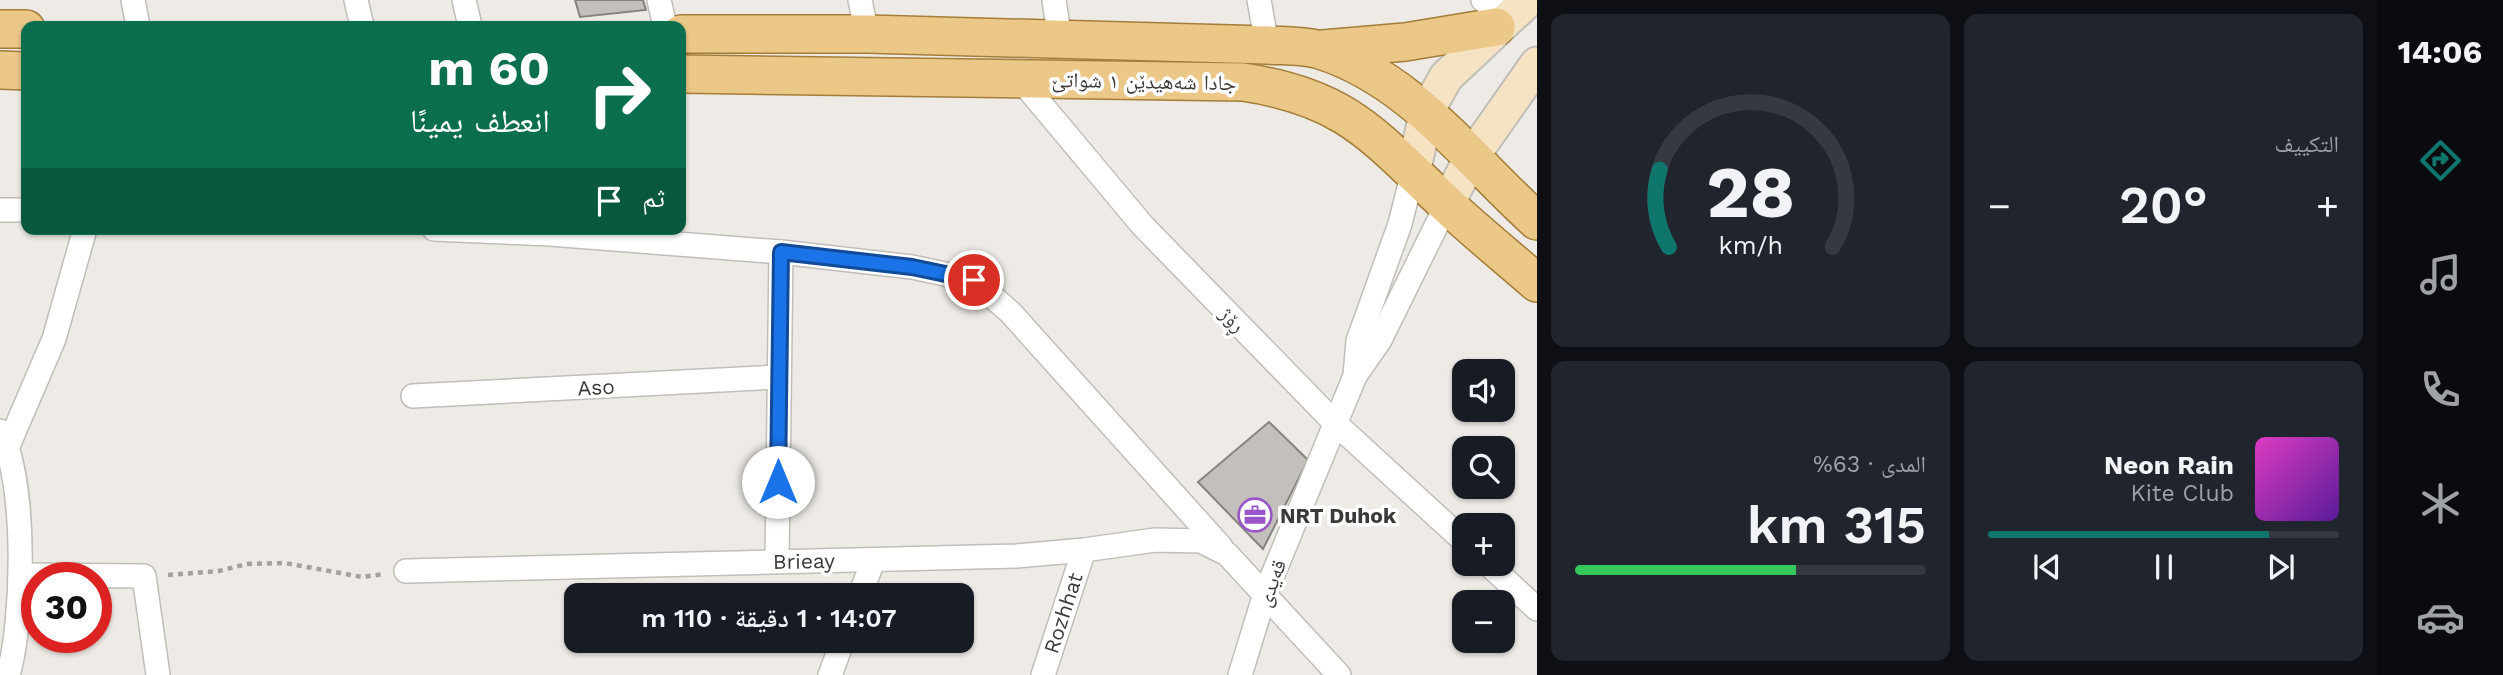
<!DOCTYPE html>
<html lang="ar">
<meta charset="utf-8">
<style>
:root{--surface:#171b24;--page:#20242c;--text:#f1f3f6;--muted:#9ea1a6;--line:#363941;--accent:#0f766e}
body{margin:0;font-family:"Work Sans","Noto Naskh Arabic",sans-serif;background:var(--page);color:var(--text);direction:rtl;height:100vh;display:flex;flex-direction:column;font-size:26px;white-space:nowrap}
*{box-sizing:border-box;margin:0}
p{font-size:23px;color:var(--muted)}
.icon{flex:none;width:38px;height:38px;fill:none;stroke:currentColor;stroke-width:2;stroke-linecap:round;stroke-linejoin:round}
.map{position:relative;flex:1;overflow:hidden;direction:ltr}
.panel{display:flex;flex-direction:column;gap:14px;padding:14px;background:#0d0f14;width:840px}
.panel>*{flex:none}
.banner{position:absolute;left:21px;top:21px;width:665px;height:214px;border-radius:14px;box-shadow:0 2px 5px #0004;direction:rtl;background:#0b6e4f;color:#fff;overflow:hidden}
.controls{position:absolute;left:1452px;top:359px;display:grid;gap:14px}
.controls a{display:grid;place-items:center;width:63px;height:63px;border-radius:14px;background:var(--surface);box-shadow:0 2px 5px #0004;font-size:35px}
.speed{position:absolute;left:21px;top:562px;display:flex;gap:14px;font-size:35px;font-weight:700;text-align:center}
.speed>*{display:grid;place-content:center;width:91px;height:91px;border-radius:50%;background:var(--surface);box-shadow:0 2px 5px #0004;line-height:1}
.speed .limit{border:10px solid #d22;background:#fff;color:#111}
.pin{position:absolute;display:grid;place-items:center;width:60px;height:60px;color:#fff;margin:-30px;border:4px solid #fff;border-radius:50%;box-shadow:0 2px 7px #0007}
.me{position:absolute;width:77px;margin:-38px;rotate:0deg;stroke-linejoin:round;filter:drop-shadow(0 0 5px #0008)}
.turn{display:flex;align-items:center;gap:24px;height:147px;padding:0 21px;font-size:32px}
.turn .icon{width:91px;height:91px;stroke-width:2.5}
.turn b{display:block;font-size:49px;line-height:60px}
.then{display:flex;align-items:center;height:66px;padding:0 21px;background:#0003;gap:14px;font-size:26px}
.big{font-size:52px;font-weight:600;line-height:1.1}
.panel .card{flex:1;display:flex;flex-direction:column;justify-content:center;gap:10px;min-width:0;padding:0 24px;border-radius:14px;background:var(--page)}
.panel .dial{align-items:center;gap:0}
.dial svg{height:182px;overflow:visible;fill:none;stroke:var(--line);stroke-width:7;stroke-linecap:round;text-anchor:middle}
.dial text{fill:var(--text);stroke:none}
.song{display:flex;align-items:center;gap:21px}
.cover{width:84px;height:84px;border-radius:10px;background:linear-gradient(135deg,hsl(310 70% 55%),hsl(270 70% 35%))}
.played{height:7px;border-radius:4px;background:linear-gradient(90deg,var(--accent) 80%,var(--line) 80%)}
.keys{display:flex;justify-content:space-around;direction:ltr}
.heat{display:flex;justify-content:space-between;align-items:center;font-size:38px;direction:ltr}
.charge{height:10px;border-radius:5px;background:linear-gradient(90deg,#34c759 63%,var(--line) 0)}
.panel .tiles{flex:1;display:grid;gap:14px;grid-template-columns:repeat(2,1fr)}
.trip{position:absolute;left:564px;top:583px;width:410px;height:70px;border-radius:14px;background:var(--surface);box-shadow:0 2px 5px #0004;font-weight:600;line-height:70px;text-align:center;direction:rtl}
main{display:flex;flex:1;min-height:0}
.menu{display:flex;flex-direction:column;width:126px;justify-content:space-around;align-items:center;background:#090b0e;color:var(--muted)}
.menu .icon{width:49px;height:49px}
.menu .selected{color:var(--accent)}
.menu b{font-size:32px;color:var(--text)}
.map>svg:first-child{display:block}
</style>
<main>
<nav class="menu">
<b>14:06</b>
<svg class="icon selected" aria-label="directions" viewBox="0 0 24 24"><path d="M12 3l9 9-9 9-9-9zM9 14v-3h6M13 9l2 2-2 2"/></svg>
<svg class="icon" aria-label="music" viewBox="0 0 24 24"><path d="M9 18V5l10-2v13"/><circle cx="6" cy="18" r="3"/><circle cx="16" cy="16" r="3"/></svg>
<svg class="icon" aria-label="phone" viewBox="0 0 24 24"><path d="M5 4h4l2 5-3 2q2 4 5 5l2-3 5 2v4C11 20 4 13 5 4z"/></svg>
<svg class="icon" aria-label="climate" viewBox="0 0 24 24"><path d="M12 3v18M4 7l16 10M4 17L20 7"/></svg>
<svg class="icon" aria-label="car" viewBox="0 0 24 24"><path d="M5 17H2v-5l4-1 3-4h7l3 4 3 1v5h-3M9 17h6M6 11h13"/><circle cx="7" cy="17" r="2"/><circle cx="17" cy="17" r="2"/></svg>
</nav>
<section class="panel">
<div class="tiles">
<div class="card"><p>التكييف</p>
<div class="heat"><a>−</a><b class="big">20°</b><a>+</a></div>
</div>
<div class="card dial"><svg viewBox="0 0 100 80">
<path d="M14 69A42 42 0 1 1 86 69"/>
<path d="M14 69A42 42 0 0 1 10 35" stroke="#0f766e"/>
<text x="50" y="56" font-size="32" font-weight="700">28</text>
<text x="50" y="72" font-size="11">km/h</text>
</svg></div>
<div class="card">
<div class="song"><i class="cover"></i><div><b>Neon Rain</b><p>Kite Club</p></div></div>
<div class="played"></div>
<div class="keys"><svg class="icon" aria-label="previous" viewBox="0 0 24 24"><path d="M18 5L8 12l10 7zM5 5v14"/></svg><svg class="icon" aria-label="pause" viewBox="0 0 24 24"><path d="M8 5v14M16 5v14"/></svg><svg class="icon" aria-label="next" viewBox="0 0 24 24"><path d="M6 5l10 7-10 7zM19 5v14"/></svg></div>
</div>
<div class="card"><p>المدى · 63%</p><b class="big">315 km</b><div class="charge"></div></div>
</div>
</section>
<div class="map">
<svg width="1537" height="675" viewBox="0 0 1537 675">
<rect width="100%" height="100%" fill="#eeebe6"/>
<!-- building -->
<g fill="#c3bfbb" stroke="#86837f" stroke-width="2">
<path d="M575 0H643L646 10 580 17Z"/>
<path d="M1269 422 1308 460 1263 549 1198 482Z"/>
</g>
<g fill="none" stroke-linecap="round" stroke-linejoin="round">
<defs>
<g id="street">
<path d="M133 0 138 26"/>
<path d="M356 0 362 26"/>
<path d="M464 0 470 26"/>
<path d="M659 0 665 26"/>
<path d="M860 0 867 34"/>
<path d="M1054 0 1060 40"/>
<path d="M1259 0 1267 45"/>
<path d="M1483 0 1509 18"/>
<path d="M1020 79 1143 226 1335 423 1465 542"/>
<path d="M0 210H26"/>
<path d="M434 229 550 234 781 252 912 267 973 280 1010 312 1221 547"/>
<path d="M1355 376 1358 341 1400 224 1413 172"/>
<path d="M413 396 778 377"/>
<path d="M0 431C27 480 24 621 8 675"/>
<path d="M8 446 54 339 85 229"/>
<path d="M777 561 781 252"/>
<path d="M1488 564 1537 609"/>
<path d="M406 571 1016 556 1084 550 1155 540 1201 541 1227 554 1339 675"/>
<path d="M21 575 144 576 158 675"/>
<path d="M860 595 873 561"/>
<path d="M830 675 843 640"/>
<path d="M1043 675 1084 550"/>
<path d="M1240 675 1265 594 1355 376 1380 340 1447 204"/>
</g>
<g id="secondary">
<path d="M1413 172 1427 111 1446 77 1528 0"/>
<path d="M1447 204 1471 158 1537 64"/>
</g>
<g id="primary">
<path d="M0 29H26"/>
<path d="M681 34H867L1267 45C1284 46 1304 45 1320 50 1412 79 1468 159 1537 221"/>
<path d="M1323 49 1405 42 1496 27"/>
<path d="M0 70 26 71"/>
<path d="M681 74 1243 82C1345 97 1373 135 1444 202 1474 230 1506 256 1537 283"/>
</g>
</defs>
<!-- street casing -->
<use href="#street" stroke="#c1beb9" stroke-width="26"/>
<!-- secondary casing -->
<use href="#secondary" stroke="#c1beb9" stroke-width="37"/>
<!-- primary casing -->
<use href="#primary" stroke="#a47d38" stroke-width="40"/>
<!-- path -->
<path stroke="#a3a09d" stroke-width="4.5" stroke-dasharray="5 5" stroke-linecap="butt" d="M168 575 219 571 247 564 285 563 362 577 384 574"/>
<!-- street -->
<use href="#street" stroke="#fff" stroke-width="23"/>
<!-- secondary -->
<use href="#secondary" stroke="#f5e3c3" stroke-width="33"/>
<!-- primary -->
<use href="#primary" stroke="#ebc788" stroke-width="37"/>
</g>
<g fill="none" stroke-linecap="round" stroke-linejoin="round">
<defs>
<path id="route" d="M778 482 781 252 912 267 974 280"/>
</defs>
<!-- route casing -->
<use href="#route" stroke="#114b97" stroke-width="18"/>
<!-- route -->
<use href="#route" stroke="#1a73e8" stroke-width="12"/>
</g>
<!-- icons -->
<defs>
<symbol id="office-ring" viewBox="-11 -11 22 22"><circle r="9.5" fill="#fff" stroke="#9955c9" stroke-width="1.5"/><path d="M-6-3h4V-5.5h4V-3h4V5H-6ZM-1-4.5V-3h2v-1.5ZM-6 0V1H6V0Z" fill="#9955c9"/></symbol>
</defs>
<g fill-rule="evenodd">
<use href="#office-ring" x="1236" y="496" width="38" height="38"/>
</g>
<g text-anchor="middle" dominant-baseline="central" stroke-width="7" stroke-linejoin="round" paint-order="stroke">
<!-- street labels -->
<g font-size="21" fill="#3b3a38" stroke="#fff">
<text transform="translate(1144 81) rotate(1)">جادا شەهیدێن ١ شواتێ</text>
<text transform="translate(1233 319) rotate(46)">ڕۆژ</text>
<text transform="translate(596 387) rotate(-3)">Aso</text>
<text transform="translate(804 561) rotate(-1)">Brieay</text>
<text transform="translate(1271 583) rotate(-69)">قەیدی</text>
<text transform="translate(1063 613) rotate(-72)">Rozhhat</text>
</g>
<!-- poi labels -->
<g font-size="21" font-weight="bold" fill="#3b3a38" stroke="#fff" text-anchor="start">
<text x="1280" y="515">NRT Duhok</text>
</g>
</g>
</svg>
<div class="controls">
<a><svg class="icon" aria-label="sound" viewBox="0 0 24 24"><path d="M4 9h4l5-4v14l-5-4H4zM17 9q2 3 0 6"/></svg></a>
<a><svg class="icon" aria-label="search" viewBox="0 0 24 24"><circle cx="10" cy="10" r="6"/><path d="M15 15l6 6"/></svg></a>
<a>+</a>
<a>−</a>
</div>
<div class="speed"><div class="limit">30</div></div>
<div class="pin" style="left:974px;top:280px;background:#d93025"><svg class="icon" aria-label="arrive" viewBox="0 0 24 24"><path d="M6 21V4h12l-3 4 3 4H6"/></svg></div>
<svg class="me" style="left:778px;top:482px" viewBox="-20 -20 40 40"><circle r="19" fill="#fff"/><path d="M0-13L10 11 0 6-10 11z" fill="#1a73e8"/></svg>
<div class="trip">14:07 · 1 دقيقة · 110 m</div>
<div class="banner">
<div class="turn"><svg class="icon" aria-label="right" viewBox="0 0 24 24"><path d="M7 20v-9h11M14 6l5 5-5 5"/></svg><div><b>60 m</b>انعطف يمينًا</div></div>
<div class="then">ثم<svg class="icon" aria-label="arrive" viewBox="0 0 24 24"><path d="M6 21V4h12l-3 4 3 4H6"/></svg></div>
</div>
</div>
</main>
